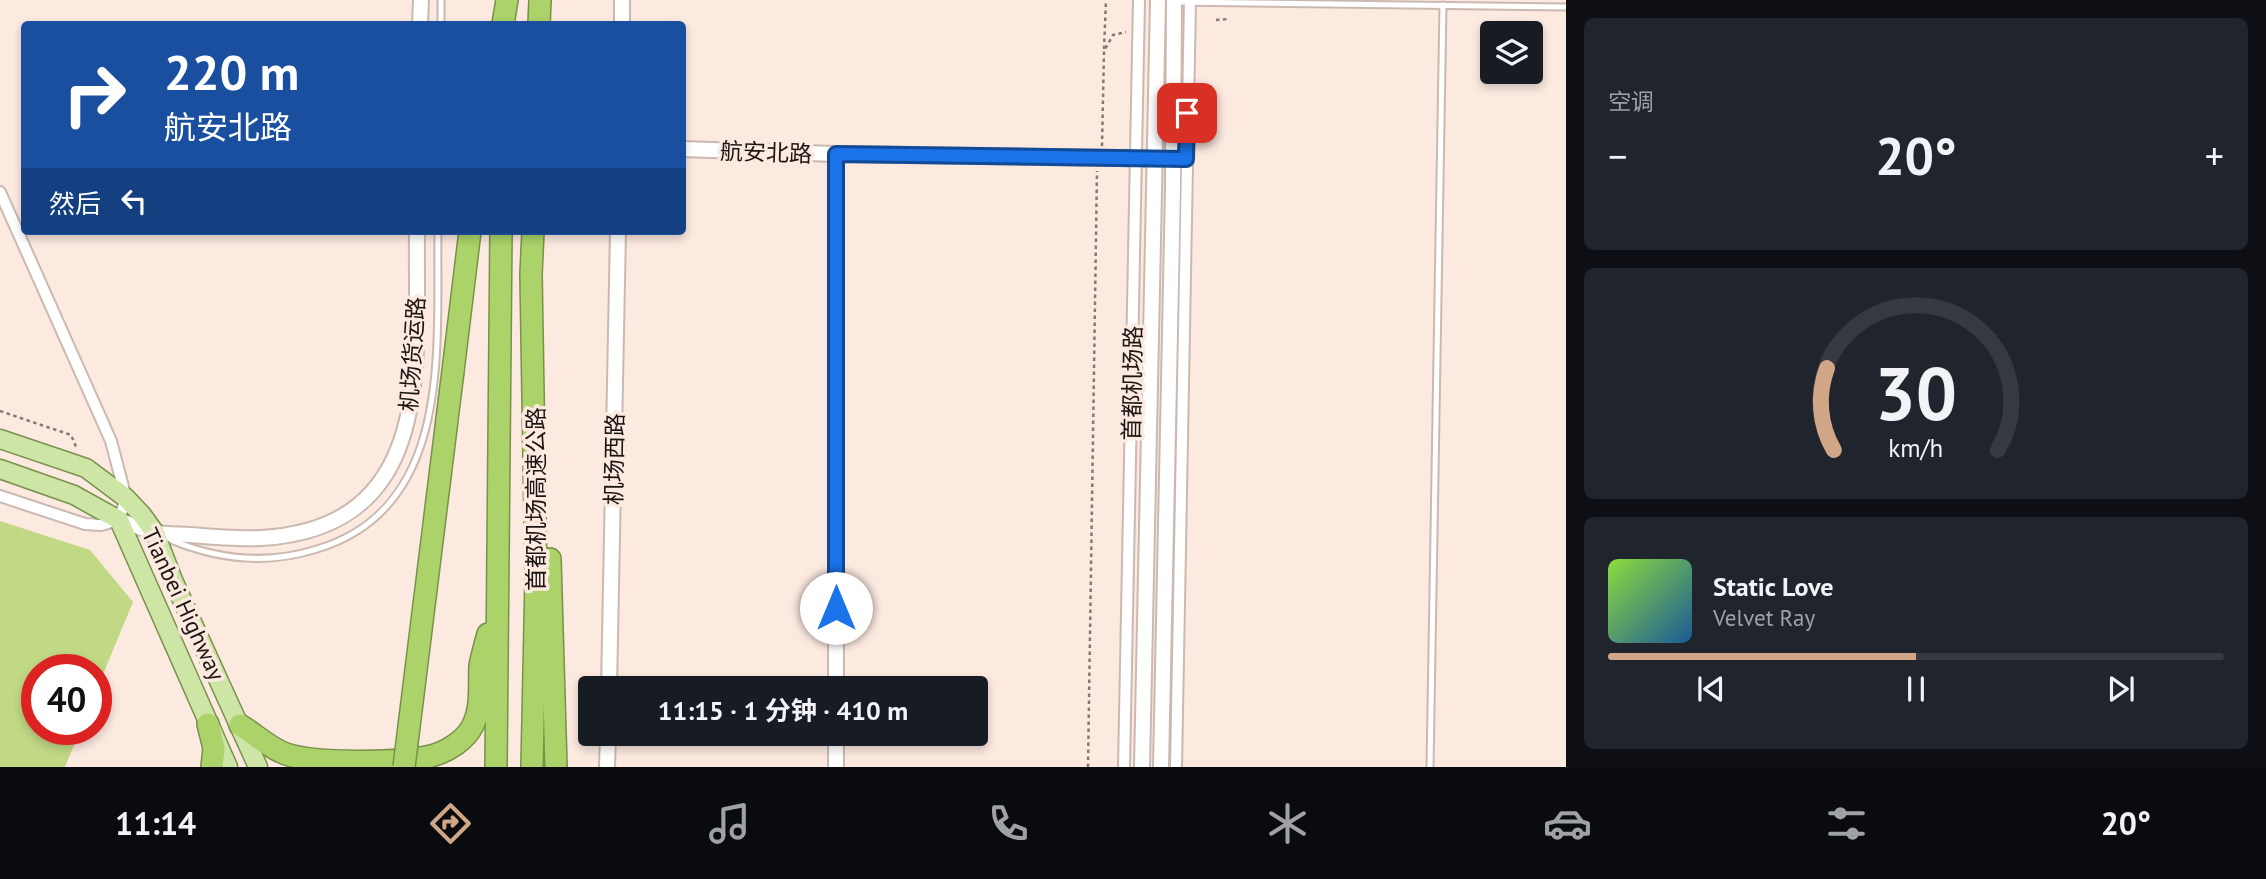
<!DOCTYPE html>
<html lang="zh">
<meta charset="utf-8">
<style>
:root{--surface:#171b24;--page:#20242c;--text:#f1f3f6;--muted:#9ea1a6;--line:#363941;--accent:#d0a687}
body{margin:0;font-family:"PT Sans","Noto Sans SC",sans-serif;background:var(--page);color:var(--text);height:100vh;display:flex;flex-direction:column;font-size:26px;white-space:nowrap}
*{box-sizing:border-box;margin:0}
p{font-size:23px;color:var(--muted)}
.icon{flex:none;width:38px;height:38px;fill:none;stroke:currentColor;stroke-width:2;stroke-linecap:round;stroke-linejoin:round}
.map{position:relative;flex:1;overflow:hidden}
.panel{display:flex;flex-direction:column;gap:18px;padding:18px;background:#0d0f14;width:700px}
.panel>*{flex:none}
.top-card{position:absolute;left:21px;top:21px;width:665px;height:214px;border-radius:7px;box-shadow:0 4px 10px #0003;background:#1a4fa0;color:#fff;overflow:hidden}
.fabs{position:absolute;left:1480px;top:21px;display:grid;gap:14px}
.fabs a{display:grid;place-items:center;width:63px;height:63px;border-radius:7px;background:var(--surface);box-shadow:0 4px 10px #0003;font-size:35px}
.speed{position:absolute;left:21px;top:654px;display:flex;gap:14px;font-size:35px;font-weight:700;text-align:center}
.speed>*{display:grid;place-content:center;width:91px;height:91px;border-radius:50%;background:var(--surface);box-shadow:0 4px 10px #0003;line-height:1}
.speed .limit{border:10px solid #d22;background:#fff;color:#111}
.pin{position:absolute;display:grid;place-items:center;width:60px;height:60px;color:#fff;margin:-30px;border-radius:14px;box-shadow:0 4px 10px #0006}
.me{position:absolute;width:77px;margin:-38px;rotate:0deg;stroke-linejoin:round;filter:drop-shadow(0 0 5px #0008)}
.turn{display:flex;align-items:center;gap:24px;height:147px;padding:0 28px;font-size:32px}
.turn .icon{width:91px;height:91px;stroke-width:2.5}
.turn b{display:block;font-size:49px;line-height:60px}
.then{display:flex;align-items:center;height:66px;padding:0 28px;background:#0003;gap:14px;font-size:26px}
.big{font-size:52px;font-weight:700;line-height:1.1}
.panel .card{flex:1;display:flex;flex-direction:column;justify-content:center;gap:10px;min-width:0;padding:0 24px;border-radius:10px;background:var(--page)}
.panel .dial{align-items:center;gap:0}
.dial svg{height:182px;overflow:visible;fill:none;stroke:var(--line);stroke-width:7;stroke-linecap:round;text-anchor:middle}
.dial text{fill:var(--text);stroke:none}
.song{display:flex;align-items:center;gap:21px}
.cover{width:84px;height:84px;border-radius:10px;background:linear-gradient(135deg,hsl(90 70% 55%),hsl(210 70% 35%))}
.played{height:7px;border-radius:4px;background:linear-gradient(90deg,var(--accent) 50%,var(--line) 50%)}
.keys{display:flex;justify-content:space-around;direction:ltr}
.heat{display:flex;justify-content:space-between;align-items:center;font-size:38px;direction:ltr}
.trip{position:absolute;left:578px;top:676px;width:410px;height:70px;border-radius:7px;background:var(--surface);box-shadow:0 4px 10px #0003;font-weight:700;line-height:70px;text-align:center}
.tab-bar{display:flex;height:112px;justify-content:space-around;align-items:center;background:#090b0e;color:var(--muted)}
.tab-bar .icon{width:49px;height:49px}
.tab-bar .current{color:var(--accent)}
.tab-bar b{font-size:32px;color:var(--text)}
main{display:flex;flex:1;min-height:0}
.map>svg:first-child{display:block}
</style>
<main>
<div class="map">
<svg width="1566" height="767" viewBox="0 0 1566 767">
<rect width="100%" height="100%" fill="#fce9e0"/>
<!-- green -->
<path fill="#c1d885" d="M0 521 90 550 133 602 96 691V670H37V730H80L65 767H0Z"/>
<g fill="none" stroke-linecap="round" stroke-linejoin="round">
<defs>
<g id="service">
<path d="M1174 2 1566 7"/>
<path d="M441 24V0"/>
<path d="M171 540C219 560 267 565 317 549 455 508 436 344 438 231"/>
<path d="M1430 767 1443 5"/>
</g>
<g id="minor">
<path d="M0 192 111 441 126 498 119 520 101 525 85 524 0 496"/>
<path d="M1124 767 1139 0"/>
<path d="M1176 767 1190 0"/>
</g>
<g id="tertiary">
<path d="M420 24 421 0"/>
<path d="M622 24V0"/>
<path d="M682 149 836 154 1186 159"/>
<path d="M119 520C130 524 142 529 154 532 165 535 179 534 191 535 214 537 238 539 261 538 438 528 415 361 417 231"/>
<path d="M609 688 618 231"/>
<path d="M836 688V154"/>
<path d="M607 767 608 733"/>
<path d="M836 767V733"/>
<path d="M1142 767 1158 0"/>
<path d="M1161 767 1173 188 1174 0"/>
</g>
<g id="primary">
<path d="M0 439 86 468 126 498 142 515 155 533 173 580 258 767"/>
<path d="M0 469 74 495 119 520 228 767"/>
</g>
<g id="motorway">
<path d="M503 24 507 0"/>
<path d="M539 24 540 0"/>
<path d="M453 371 470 231"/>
<path d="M550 559 556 767"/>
<path d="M208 724 214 748 212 767"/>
<path d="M240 725C255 734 269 748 286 754 315 764 401 763 431 756 447 752 466 740 473 725 482 707 479 685 480 666 482 655 485 645 488 634"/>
<path d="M496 767 501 231"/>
<path d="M532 767 536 578 531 274 533 231"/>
</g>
</defs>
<!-- service casing -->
<use href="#service" stroke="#cbb9b0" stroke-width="9"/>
<!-- minor casing -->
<use href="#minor" stroke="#cbb9b0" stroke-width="14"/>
<!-- tertiary casing -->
<use href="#tertiary" stroke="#cbb9b0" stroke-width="18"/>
<!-- primary casing -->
<use href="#primary" stroke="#79914b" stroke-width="21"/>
<!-- motorway casing -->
<use href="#motorway" stroke="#79914b" stroke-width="24"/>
<!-- path -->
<g stroke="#857973" stroke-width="2.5" stroke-dasharray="3.5 3.5" stroke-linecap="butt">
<path d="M1216 20 1228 19"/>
<path d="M1104 49 1106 0"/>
<path d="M1102 146 1104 51 1113 35 1126 32"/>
<path d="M0 411 71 435 77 449"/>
<path d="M1088 767 1097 171"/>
</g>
<!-- service -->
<use href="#service" stroke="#fff" stroke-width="5"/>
<!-- minor -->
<use href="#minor" stroke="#fff" stroke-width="10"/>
<!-- tertiary -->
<use href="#tertiary" stroke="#fff" stroke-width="14"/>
<!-- primary -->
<use href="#primary" stroke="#cde5a5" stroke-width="18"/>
<!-- motorway -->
<use href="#motorway" stroke="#abd369" stroke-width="21"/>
<defs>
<path id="motorway-bridge" d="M404 767 453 371"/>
</defs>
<!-- motorway-bridge casing -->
<use href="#motorway-bridge" stroke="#79914b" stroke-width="24" stroke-linecap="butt"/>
<!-- motorway-bridge -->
<use href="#motorway-bridge" stroke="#abd369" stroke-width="21"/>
</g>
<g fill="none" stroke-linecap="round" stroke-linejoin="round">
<defs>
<path id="route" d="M836 608V154L1186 159 1187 113"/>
</defs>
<!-- route casing -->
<use href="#route" stroke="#114b97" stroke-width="18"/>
<!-- route -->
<use href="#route" stroke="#1a73e8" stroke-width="12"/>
</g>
<g text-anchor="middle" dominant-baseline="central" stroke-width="7" stroke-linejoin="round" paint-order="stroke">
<!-- street labels -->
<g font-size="23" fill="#1c1613" stroke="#fce9e0">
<text transform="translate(766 152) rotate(2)">航安北路</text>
<text transform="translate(412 354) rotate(-86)">机场货运路</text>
<text transform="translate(1132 383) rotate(-89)">首都机场路</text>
<text transform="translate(614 459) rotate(-89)">机场西路</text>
<text transform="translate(535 499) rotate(-90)">首都机场高速公路</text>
<text transform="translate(184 604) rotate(65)">Tianbei Highway</text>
</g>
</g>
</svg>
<div class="fabs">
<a><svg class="icon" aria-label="layers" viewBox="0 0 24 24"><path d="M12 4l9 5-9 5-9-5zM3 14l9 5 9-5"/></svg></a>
</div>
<div class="speed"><div class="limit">40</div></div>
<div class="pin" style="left:1187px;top:113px;background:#d93025"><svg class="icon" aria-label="arrive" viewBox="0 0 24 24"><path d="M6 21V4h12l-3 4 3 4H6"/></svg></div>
<svg class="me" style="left:836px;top:608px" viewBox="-20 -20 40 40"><circle r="19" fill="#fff"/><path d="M0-13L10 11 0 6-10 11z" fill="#1a73e8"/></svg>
<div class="trip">11:15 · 1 分钟 · 410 m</div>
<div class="top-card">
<div class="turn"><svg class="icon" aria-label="right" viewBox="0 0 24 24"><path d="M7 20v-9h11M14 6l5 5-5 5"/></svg><div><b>220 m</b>航安北路</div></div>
<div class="then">然后<svg class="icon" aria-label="left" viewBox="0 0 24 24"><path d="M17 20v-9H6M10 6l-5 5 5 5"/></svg></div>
</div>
</div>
<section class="panel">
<div class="card"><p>空调</p>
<div class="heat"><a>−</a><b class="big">20°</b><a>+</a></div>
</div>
<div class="card dial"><svg viewBox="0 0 100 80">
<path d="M14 69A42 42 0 1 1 86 69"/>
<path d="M14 69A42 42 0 0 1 11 33" stroke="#d0a687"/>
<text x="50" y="56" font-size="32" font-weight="700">30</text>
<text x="50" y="72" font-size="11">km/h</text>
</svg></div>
<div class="card">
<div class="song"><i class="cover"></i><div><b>Static Love</b><p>Velvet Ray</p></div></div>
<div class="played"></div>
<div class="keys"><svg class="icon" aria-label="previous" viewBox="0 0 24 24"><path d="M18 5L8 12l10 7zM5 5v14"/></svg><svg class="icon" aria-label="pause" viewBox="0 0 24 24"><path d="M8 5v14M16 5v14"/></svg><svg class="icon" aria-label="next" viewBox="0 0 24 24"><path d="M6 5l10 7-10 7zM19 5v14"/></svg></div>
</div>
</section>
</main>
<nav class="tab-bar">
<b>11:14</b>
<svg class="icon current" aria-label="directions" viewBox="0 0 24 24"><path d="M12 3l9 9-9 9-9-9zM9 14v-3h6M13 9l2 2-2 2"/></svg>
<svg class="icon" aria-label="music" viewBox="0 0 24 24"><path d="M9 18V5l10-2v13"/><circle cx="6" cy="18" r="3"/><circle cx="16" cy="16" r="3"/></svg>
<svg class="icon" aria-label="phone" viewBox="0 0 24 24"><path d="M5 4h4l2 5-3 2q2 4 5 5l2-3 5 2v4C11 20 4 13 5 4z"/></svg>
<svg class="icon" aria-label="climate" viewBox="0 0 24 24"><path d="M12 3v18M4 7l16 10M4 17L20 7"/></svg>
<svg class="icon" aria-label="car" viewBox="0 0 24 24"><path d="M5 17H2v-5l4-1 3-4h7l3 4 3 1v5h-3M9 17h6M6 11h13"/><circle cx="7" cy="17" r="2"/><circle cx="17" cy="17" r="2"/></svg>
<svg class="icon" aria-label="filters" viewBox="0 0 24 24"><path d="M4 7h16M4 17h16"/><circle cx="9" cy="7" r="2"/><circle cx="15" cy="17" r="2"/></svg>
<b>20°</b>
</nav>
